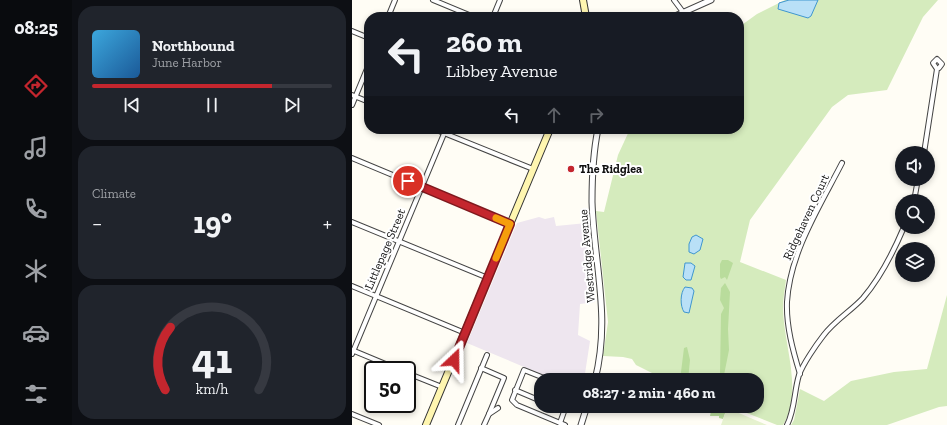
<!DOCTYPE html>
<meta charset="utf-8">
<style>
:root{--surface:#171b24;--page:#20242c;--text:#f1f3f6;--muted:#9ea1a6;--line:#363941;--accent:#c4262e}
body{margin:0;font-family:"Zilla Slab",serif;background:var(--page);color:var(--text);height:100vh;display:flex;flex-direction:column;font-size:15px;white-space:nowrap}
*{box-sizing:border-box;margin:0}
p{font-size:13px;color:var(--muted)}
.icon{flex:none;width:22px;height:22px;fill:none;stroke:currentColor;stroke-width:2;stroke-linecap:round;stroke-linejoin:round}
.map{position:relative;flex:1;overflow:hidden}
.panel{display:flex;flex-direction:column;gap:6px;padding:6px;background:#0d0f14;width:280px}
.panel>*{flex:none}
.top-card{position:absolute;left:12px;top:12px;width:380px;height:122px;border-radius:16px;box-shadow:0 2px 6px #0003;background:#171b24;color:var(--text);overflow:hidden}
.tools{position:absolute;left:543px;top:146px;display:grid;gap:8px}
.tools a{display:grid;place-items:center;width:40px;height:40px;border-radius:50%;background:var(--surface);box-shadow:0 2px 6px #0003;font-size:20px}
.speed{position:absolute;left:12px;top:361px;display:flex;gap:8px;font-size:20px;font-weight:700;text-align:center}
.speed>*{display:grid;place-content:center;width:52px;height:52px;border-radius:50%;background:var(--surface);box-shadow:0 2px 6px #0003;line-height:1}
.speed .limit{border:2px solid #111;border-radius:6px;background:#fff;color:#111}
.pin{position:absolute;display:grid;place-items:center;width:34px;height:34px;color:#fff;margin:-17px;border:2px solid #fff;border-radius:50%;box-shadow:0 1px 4px #0007}
.me{position:absolute;width:44px;margin:-22px;rotate:23deg;stroke-linejoin:round;filter:drop-shadow(0 0 3px #0008)}
.turn{display:flex;align-items:center;gap:14px;height:84px;padding:0 16px;font-size:18px}
.turn .icon{width:52px;height:52px;stroke-width:2.5}
.turn b{display:block;font-size:28px;line-height:34px}
.lanes{display:flex;align-items:center;height:38px;padding:0 16px;background:#0003;justify-content:center;gap:20px;direction:ltr}
.lanes .off{opacity:.35}
.big{font-size:30px;font-weight:800;line-height:1.1}
.panel .widget{flex:1;display:flex;flex-direction:column;justify-content:center;gap:6px;min-width:0;padding:0 14px;border-radius:16px;background:var(--page)}
.panel .dial{align-items:center;gap:0}
.dial svg{height:104px;overflow:visible;fill:none;stroke:var(--line);stroke-width:7;stroke-linecap:round;text-anchor:middle}
.dial text{fill:var(--text);stroke:none}
.song{display:flex;align-items:center;gap:12px}
.cover{width:48px;height:48px;border-radius:6px;background:linear-gradient(135deg,hsl(200 70% 55%),hsl(210 70% 35%))}
.played{height:4px;border-radius:2px;background:linear-gradient(90deg,var(--accent) 75%,var(--line) 75%)}
.keys{display:flex;justify-content:space-around;direction:ltr}
.heat{display:flex;justify-content:space-between;align-items:center;font-size:22px;direction:ltr}
.trip{position:absolute;left:182px;top:373px;width:230px;height:40px;border-radius:16px;background:var(--surface);box-shadow:0 2px 6px #0003;font-weight:800;line-height:40px;text-align:center}
main{display:flex;flex:1;min-height:0}
.dock{display:flex;flex-direction:column;width:72px;justify-content:space-around;align-items:center;background:#090b0e;color:var(--muted)}
.dock .icon{width:28px;height:28px}
.dock .on{color:var(--accent)}
.dock b{font-size:18px;color:var(--text)}
.map>svg:first-child{display:block}
</style>
<main>
<nav class="dock">
<b>08:25</b>
<svg class="icon on" aria-label="directions" viewBox="0 0 24 24"><path d="M12 3l9 9-9 9-9-9zM9 14v-3h6M13 9l2 2-2 2"/></svg>
<svg class="icon" aria-label="music" viewBox="0 0 24 24"><path d="M9 18V5l10-2v13"/><circle cx="6" cy="18" r="3"/><circle cx="16" cy="16" r="3"/></svg>
<svg class="icon" aria-label="phone" viewBox="0 0 24 24"><path d="M5 4h4l2 5-3 2q2 4 5 5l2-3 5 2v4C11 20 4 13 5 4z"/></svg>
<svg class="icon" aria-label="climate" viewBox="0 0 24 24"><path d="M12 3v18M4 7l16 10M4 17L20 7"/></svg>
<svg class="icon" aria-label="car" viewBox="0 0 24 24"><path d="M5 17H2v-5l4-1 3-4h7l3 4 3 1v5h-3M9 17h6M6 11h13"/><circle cx="7" cy="17" r="2"/><circle cx="17" cy="17" r="2"/></svg>
<svg class="icon" aria-label="filters" viewBox="0 0 24 24"><path d="M4 7h16M4 17h16"/><circle cx="9" cy="7" r="2"/><circle cx="15" cy="17" r="2"/></svg>
</nav>
<section class="panel">
<div class="widget">
<div class="song"><i class="cover"></i><div><b>Northbound</b><p>June Harbor</p></div></div>
<div class="played"></div>
<div class="keys"><svg class="icon" aria-label="previous" viewBox="0 0 24 24"><path d="M18 5L8 12l10 7zM5 5v14"/></svg><svg class="icon" aria-label="pause" viewBox="0 0 24 24"><path d="M8 5v14M16 5v14"/></svg><svg class="icon" aria-label="next" viewBox="0 0 24 24"><path d="M6 5l10 7-10 7zM19 5v14"/></svg></div>
</div>
<div class="widget"><p>Climate</p>
<div class="heat"><a>−</a><b class="big">19°</b><a>+</a></div>
</div>
<div class="widget dial"><svg viewBox="0 0 100 80">
<path d="M14 69A42 42 0 1 1 86 69"/>
<path d="M14 69A42 42 0 0 1 18 21" stroke="#c4262e"/>
<text x="50" y="56" font-size="32" font-weight="700">41</text>
<text x="50" y="72" font-size="11">km/h</text>
</svg></div>
</section>
<div class="map">
<svg width="595" height="425" viewBox="0 0 595 425">
<rect width="100%" height="100%" fill="#fffdf5"/>
<!-- industrial -->
<path fill="#eee6ef" d="M187 217 193 219 202 217 204 226 235 223 243 302 228 304 226 335 238 341 232 380H203L115 343 165 223Z"/>
<!-- green -->
<g fill="#d5ebbd">
<path d="M433 0H586L571 17 535 90 496 95 480 107 398 220 388 262 434 280C433 289 431 298 431 307 431 344 452 391 431 425H425L377 406H405V380H314L284 365 280 359 271 357 251 356 256 322 244 211 252 212 266 155 278 129H387V27L405 14Z"/>
<path d="M595 295V406L587 407 535 425H439L442 420 448 389 472 401 499 381 542 372 575 369Z"/>
</g>
<!-- forest -->
<g fill="#b9dc9c">
<path d="M370 260H376L381 263 375 280 373 277 369 279 368 277V264Z"/>
<path d="M373 283 378 292 376 329 377 350 372 375 368 373 369 314 372 308 368 300 369 288Z"/>
<path d="M335 347 338 360 336 380H328L332 348Z"/>
<path d="M357 406H372L375 408 371 419 367 418V416H358L359 411 356 410Z"/>
</g>
<!-- pitch -->
<path fill="#e6f2cf" d="M375 408 415 425H369Z"/>
<!-- water -->
<g fill="#b9e0f7" stroke="#3f96cf">
<path d="M437 0H466L459 16 456 18 426 9 427 3Z"/>
<path d="M344 235 351 239 348 250 342 254 337 252V244L340 237Z"/>
<path d="M333 263H339L343 266 339 280H334L331 277Z"/>
<path d="M333 287 340 288 342 291 337 313 332 312C328 306 328 293 333 287Z"/>
</g>
<g fill="none" stroke-linecap="round" stroke-linejoin="round">
<defs>
<g id="minor">
<path d="M81 0 122 17"/>
<path d="M322 0 331 12"/>
<path d="M36 17 43 0"/>
<path d="M141 17 148 0"/>
<path d="M0 31 17 38"/>
<path d="M0 95 17 102"/>
<path d="M0 105 17 64"/>
<path d="M82 129 181 169"/>
<path d="M572 153 585 69 587 68 590 64 585 59 581 63 585 69"/>
<path d="M0 158 158 224"/>
<path d="M562 201 566 179"/>
<path d="M0 222 136 278"/>
<path d="M0 286 113 333"/>
<path d="M0 350 48 370"/>
<path d="M0 354 94 129"/>
<path d="M129 368 152 378 137 414"/>
<path d="M55 373 90 387"/>
<path d="M448 374C441 351 434 326 435 302 438 252 468 206 490 163"/>
<path d="M197 380 172 370 160 400 165 405 213 425"/>
<path d="M163 390 189 401"/>
<path d="M202 406 213 410"/>
<path d="M0 414 27 425"/>
<path d="M208 423 214 406"/>
<path d="M106 425 135 355"/>
<path d="M132 425 137 414 146 408"/>
<path d="M435 425C443 410 442 391 447 375 451 364 464 345 471 336 482 321 499 311 511 298 529 277 541 253 552 227"/>
</g>
<g id="tertiary">
<path d="M321 17 359 0"/>
<path d="M243 380C259 317 242 264 240 202 240 177 241 153 246 129"/>
<path d="M229 425 235 406"/>
</g>
<g id="secondary">
<path d="M231 0 234 17"/>
<path d="M74 425 198 129"/>
</g>
</defs>
<!-- minor casing -->
<use href="#minor" stroke="#444" stroke-width="6"/>
<!-- tertiary casing -->
<use href="#tertiary" stroke="#444" stroke-width="7"/>
<!-- secondary casing -->
<use href="#secondary" stroke="#333" stroke-width="8"/>
<!-- minor -->
<use href="#minor" stroke="#fff" stroke-width="4"/>
<!-- tertiary -->
<use href="#tertiary" stroke="#fff" stroke-width="5"/>
<!-- secondary -->
<use href="#secondary" stroke="#fff6b0" stroke-width="6"/>
</g>
<g fill="none" stroke-linecap="round" stroke-linejoin="round">
<defs>
<path id="route" d="M56 181 158 224 102 360"/>
</defs>
<!-- route casing -->
<use href="#route" stroke="#7f191e" stroke-width="10"/>
<!-- route -->
<use href="#route" stroke="#c4262e" stroke-width="7"/>
<!-- slow -->
<path stroke="#f59e0b" stroke-width="7" d="M144 258 158 224 144 218"/>
</g>
<!-- markers -->
<circle fill="#c4262e" stroke="#fff" stroke-width="1.5" cx="219" cy="169" r="4"/>
<g text-anchor="middle" dominant-baseline="central" stroke-width="4" stroke-linejoin="round" paint-order="stroke">
<!-- poi labels -->
<g font-size="12" font-weight="bold" fill="#111" stroke="#fff" text-anchor="start">
<text x="227" y="169">The Ridglea</text>
</g>
<!-- street labels -->
<g font-size="12" fill="#111" stroke="#fff">
<text transform="translate(454 217) rotate(-65)">Ridgehaven Court</text>
<text transform="translate(33 249) rotate(-67)">Littlepage Street</text>
<text transform="translate(235 256) rotate(-95)">Westridge Avenue</text>
</g>
</g>
</svg>
<div class="tools">
<a><svg class="icon" aria-label="sound" viewBox="0 0 24 24"><path d="M4 9h4l5-4v14l-5-4H4zM17 9q2 3 0 6"/></svg></a>
<a><svg class="icon" aria-label="search" viewBox="0 0 24 24"><circle cx="10" cy="10" r="6"/><path d="M15 15l6 6"/></svg></a>
<a><svg class="icon" aria-label="layers" viewBox="0 0 24 24"><path d="M12 4l9 5-9 5-9-5zM3 14l9 5 9-5"/></svg></a>
</div>
<div class="speed"><div class="limit">50</div></div>
<div class="pin" style="left:56px;top:181px;background:#d93025"><svg class="icon" aria-label="arrive" viewBox="0 0 24 24"><path d="M6 21V4h12l-3 4 3 4H6"/></svg></div>
<svg class="me" style="left:102px;top:360px" viewBox="-20 -20 40 40"><path d="M0-17L14 15 0 8-14 15z" fill="#c4262e" stroke="#fff" stroke-width="4"/></svg>
<div class="trip">08:27 · 2 min · 460 m</div>
<div class="top-card">
<div class="turn"><svg class="icon" aria-label="left" viewBox="0 0 24 24"><path d="M17 20v-9H6M10 6l-5 5 5 5"/></svg><div><b>260 m</b>Libbey Avenue</div></div>
<div class="lanes"><svg class="icon" aria-label="left" viewBox="0 0 24 24"><path d="M17 20v-9H6M10 6l-5 5 5 5"/></svg><svg class="icon off" aria-label="ahead" viewBox="0 0 24 24"><path d="M12 20V5M6 11l6-6 6 6"/></svg><svg class="icon off" aria-label="right" viewBox="0 0 24 24"><path d="M7 20v-9h11M14 6l5 5-5 5"/></svg></div>
</div>
</div>
</main>
